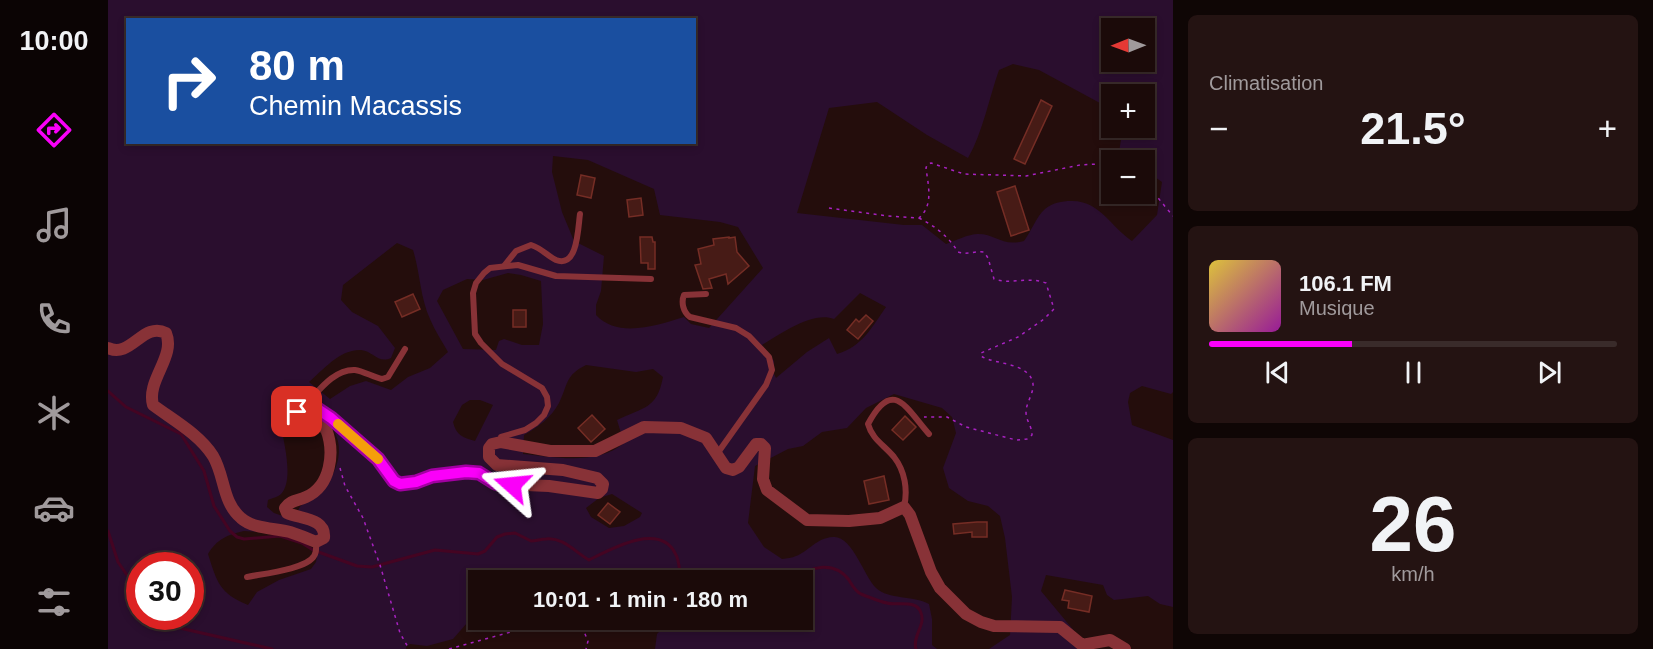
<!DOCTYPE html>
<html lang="fr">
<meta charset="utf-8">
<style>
:root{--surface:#1b0a09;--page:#241312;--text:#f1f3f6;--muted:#a09a9c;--line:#392b2a;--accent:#fa00f9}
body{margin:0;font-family:Helvetica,sans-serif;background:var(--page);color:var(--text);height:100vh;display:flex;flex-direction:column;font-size:22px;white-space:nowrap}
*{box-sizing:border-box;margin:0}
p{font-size:20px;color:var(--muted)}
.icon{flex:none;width:33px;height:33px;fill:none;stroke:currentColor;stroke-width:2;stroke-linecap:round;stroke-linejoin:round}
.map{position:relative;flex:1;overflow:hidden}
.sheet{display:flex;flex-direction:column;gap:15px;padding:15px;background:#0f0605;width:480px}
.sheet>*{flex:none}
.hud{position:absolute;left:18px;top:18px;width:570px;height:126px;border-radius:0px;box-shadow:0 3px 9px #0003,0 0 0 2px var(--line);background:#1a4fa0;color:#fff;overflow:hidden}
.needle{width:39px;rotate:269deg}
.controls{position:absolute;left:993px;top:18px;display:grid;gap:12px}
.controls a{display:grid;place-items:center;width:54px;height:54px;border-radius:0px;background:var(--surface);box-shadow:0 3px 9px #0003,0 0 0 2px var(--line);font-size:30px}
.speed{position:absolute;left:18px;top:552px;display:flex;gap:12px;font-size:30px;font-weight:700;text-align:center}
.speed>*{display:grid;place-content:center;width:78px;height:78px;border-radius:50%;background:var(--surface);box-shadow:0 3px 9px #0003,0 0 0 2px var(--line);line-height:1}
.speed .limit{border:9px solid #d22;background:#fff;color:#111}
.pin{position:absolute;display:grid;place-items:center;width:51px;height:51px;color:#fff;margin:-26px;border-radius:12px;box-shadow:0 3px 9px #0006}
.me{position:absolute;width:66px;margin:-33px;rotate:288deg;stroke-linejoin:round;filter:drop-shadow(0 0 4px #0008)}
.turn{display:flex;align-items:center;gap:21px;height:126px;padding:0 24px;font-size:27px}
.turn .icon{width:78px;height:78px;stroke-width:2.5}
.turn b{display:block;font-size:42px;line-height:51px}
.big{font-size:45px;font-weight:800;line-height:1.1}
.sheet .card{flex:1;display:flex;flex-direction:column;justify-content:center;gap:9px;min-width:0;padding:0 21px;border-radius:9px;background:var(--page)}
.sheet .dial{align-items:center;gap:0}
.dial b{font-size:78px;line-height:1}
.song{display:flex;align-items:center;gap:18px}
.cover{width:72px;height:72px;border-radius:9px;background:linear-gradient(135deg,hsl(50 70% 55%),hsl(300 70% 35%))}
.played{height:6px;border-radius:3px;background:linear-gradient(90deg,var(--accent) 35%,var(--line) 35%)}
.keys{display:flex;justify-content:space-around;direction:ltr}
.heat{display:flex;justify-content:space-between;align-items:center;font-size:33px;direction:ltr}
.trip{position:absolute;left:360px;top:570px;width:345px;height:60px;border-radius:0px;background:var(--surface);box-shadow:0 3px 9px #0003,0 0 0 2px var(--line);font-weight:800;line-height:60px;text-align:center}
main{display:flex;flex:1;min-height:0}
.menu{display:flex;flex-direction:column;width:108px;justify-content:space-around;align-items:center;background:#0b0404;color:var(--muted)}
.menu .icon{width:42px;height:42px}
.menu .current{color:var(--accent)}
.menu b{font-size:27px;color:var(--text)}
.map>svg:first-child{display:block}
</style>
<main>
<nav class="menu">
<b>10:00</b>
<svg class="icon current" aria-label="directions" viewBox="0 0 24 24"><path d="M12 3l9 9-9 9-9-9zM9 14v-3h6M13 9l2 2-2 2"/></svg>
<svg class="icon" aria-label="music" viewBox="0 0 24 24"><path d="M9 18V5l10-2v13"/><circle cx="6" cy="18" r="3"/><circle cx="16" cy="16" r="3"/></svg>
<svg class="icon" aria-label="phone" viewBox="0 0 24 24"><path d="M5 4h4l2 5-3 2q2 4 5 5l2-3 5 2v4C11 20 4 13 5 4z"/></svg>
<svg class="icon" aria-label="climate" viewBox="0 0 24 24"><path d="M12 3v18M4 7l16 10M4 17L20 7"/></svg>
<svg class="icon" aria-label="car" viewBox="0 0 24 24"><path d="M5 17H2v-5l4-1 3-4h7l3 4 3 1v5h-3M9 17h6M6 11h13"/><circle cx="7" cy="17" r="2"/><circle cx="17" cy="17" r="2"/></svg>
<svg class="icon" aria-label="filters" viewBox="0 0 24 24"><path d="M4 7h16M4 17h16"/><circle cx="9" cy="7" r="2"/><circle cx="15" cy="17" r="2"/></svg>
</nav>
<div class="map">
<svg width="1065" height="649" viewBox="0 0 1065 649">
<rect width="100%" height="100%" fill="#240d0c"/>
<!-- green -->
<path fill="#2a0e2e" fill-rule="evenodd" d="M0 0H1065V392L1063 394 1034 386 1022 393 1020 402 1024 425 1065 440V607L1052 604 1040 596 1006 600 999 595 995 585 938 575 933 591 967 632 974 649H881L902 635 904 597 897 538 892 516 880 506 860 501 841 488 835 468 848 433 844 417 834 408 786 394 758 408 739 428 714 432 695 446 680 449 647 466 640 523 656 547 674 559C679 558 684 558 688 556 700 552 708 538 725 537 744 535 756 576 768 588 781 600 805 595 821 604L824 619V645L829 649H547L549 634 562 620H694V580H370V591L365 592 358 603 359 623 345 639 319 646 302 644 298 647V649H0ZM20 20H586V142H20ZM1004 28H1036V62H1004ZM905 64 931 70 1003 109 1004 94H1036V128H1011L1013 140 1010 158 1015 160H1036L1037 170 1054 182 1049 215 1024 241C1003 227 991 200 963 201 954 201 944 203 937 209 928 217 923 232 916 241 894 247 888 234 870 234 860 234 847 241 838 244L814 225H796L689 213 721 108 769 102 819 135 860 158C875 132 881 98 891 70ZM445 156 480 160 546 189 552 215 612 222 630 227 655 268 601 328 583 324 576 317C550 325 510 339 488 315V305L493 291 496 256 466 241 454 212 444 172ZM289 243 305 250C312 272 312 297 322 319 327 331 334 341 340 352L322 368 300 377 283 390 258 381 242 386 222 399 201 382C215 370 232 349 253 350 265 351 270 364 283 358L287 348 270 326 244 312 233 300 235 285ZM400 273 413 275 433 281 435 324 431 345H414L396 339 391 341 388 350 355 349 329 301 335 290 359 279 375 280ZM752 293 778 307C764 327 754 347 729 354L721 338 699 352 668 378 666 374V361L654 345C673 334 704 311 726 319ZM478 365 528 372 545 369 555 377C549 409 536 407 509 420L516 443C489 466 447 457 415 454L416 435C430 427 443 418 451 403 460 385 457 375 478 365ZM362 400H372L385 405 367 441C355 438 348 435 345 422L354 405ZM221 421C224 427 227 432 229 438 236 459 223 484 207 497 194 507 190 501 189 521L166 513 159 507 160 500C164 498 170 497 173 494 186 481 176 443 173 426ZM504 494 534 513 532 517 516 526 501 528 483 517 478 508 491 498ZM136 531 152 532 211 543 208 562 203 569 171 580 149 592 140 605C111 593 109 582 100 554 109 539 119 535 136 531ZM32 566H82V616H32Z"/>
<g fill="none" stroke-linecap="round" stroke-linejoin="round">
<!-- stream -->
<g stroke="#440422" stroke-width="3">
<path d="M0 391 18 407 73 434 96 471 106 506 122 531 129 537 136 539 172 536 194 543 205 550 249 566 264 567 327 550 370 554 377 551 389 537 397 534 407 533 423 541C428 541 433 539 438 539 455 537 467 552 481 560 503 549 551 522 567 553 572 561 571 571 573 580"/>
<path d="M0 531 10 562 32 594"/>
<path d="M688 580C702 565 727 561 741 580 744 585 747 591 753 594 758 596 773 602 779 603 789 606 809 599 813 613 818 625 804 636 808 649"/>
<path d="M51 616 63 626 164 649"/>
</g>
</g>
<!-- building -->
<g fill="#471b16" stroke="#752d25" stroke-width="1.5">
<path d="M933 100 944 106 917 164 906 159Z"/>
<path d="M473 175 487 178 483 198 469 195Z"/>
<path d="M907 186 921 230 903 236 889 192Z"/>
<path d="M533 198 535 215 521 217 519 200Z"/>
<path d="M532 237H544L545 242H547V269H540V263H533Z"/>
<path d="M621 237V238L627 237 629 252 641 266 620 284 618 274 601 279 604 288 595 289 587 265 593 264 590 249 606 245 605 239Z"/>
<path d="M305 294 312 309 294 317 287 302Z"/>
<rect x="405" y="310" width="13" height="17"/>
<path d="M758 315 765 321 750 339 739 330 748 319 751 322Z"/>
<path d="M484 415 497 429 483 442 470 428Z"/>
<path d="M797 416 808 427 795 440 784 430Z"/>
<path d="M776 476 781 500 761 504 756 481Z"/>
<path d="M500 503 512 512 502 524 490 515Z"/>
<path d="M869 522H879V537H864V532L846 534 845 524Z"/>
<path d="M957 590 984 596 981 612 960 608 961 601 954 600Z"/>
</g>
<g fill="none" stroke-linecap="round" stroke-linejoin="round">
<!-- path -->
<g stroke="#a722c0" stroke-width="1.5" stroke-dasharray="3 4.5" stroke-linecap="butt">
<path d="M1036 181 1065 216"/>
<path d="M721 208 780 216 811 218C826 205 820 185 818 168L819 165 823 163 856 174 918 176 972 165 990 164 1004 166"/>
<path d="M811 218C827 226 841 237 850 252 859 255 866 251 876 252L880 258 886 279C902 285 920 276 938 283L946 309 936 319 910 337 873 353V356C887 365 922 362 925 384 926 393 918 403 918 412 918 421 924 426 924 435L919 439 908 440 858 427 839 417H816"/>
<path d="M232 468 237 486 255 518 272 565 292 633 301 649"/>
<path d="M471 620 480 641 478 649"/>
<path d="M341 649 403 632 409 626 411 620"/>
</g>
<!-- service -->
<g stroke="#883237" stroke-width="6">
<path d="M396 266 408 251 423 245C435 249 439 256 448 260 470 269 470 227 472 214"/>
<path d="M598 294 576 295C573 302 575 312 582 317L628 328 641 336 661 357 664 370 658 385 609 454"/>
<path d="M200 402C212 389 227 369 247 370 255 371 265 377 274 379L280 377 297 349"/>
<path d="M393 441V437L417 430 428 423 436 415 440 406 439 397 434 388 394 364 373 343 367 334 365 293 368 283 376 273 382 268 410 265 448 276 543 279"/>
<path d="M796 507C800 490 797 471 786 457 776 445 764 439 760 424 785 377 798 408 821 434"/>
<path d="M139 577C153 574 199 569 206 556 209 552 208 547 208 543"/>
</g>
<!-- minor -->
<path stroke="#883237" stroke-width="12" d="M0 348C23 359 35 321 58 333 68 357 38 380 45 405 65 420 91 434 105 456 117 476 114 502 133 518 145 529 167 528 182 532 191 535 199 538 208 542L216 538C218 518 193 519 179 513L177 508C183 500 189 501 198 497 223 486 227 452 218 429L185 408 188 402H199L223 418 270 459 286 481 292 484 301 483 324 476 358 472 371 473 387 483 395 484 441 486 490 493 494 489 495 484 489 478 455 470 389 465 381 457V448L384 444 393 442 442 451H487L536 427 573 428 598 438 618 468 625 470 631 467 648 444H653L657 448 655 479 659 490 699 520 741 521 772 518 796 507 802 515 823 572 832 588 858 614 873 622 886 626 952 627 974 645 1002 640 1017 649"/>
</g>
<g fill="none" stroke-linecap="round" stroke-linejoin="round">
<defs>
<path id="route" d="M189 412 184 406 188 402H199L223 418 270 459 286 481 292 484 308 482 324 476 358 472 371 473 387 483 404 485"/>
</defs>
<!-- route casing -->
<use href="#route" stroke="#a200a2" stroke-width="15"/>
<!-- route -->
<use href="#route" stroke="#fa00f9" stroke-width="10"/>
<!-- slow -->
<path stroke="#f59e0b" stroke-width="10" d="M230 424 270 459"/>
</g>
</svg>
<div class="controls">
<a><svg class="needle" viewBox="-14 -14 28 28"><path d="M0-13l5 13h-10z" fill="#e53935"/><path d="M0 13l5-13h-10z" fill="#a09a9c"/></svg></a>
<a>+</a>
<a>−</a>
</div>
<div class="speed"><div class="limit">30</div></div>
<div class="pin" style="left:189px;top:412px;background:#d93025"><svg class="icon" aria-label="arrive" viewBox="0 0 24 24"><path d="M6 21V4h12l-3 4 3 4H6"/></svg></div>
<svg class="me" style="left:404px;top:485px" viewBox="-20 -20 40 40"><path d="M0-17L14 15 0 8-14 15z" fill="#fa00f9" stroke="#fff" stroke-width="4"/></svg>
<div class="trip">10:01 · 1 min · 180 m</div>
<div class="hud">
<div class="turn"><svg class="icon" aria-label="right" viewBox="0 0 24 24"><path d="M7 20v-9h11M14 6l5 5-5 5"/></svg><div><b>80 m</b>Chemin Macassis</div></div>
</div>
</div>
<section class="sheet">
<div class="card"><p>Climatisation</p>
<div class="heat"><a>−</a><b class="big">21.5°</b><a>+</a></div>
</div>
<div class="card">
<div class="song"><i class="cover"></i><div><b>106.1 FM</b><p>Musique</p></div></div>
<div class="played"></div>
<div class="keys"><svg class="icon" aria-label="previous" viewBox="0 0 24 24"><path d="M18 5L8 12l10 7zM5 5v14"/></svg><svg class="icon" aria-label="pause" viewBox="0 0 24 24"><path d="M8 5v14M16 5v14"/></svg><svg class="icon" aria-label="next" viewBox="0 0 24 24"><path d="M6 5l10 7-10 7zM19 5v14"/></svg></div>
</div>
<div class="card dial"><b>26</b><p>km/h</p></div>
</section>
</main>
